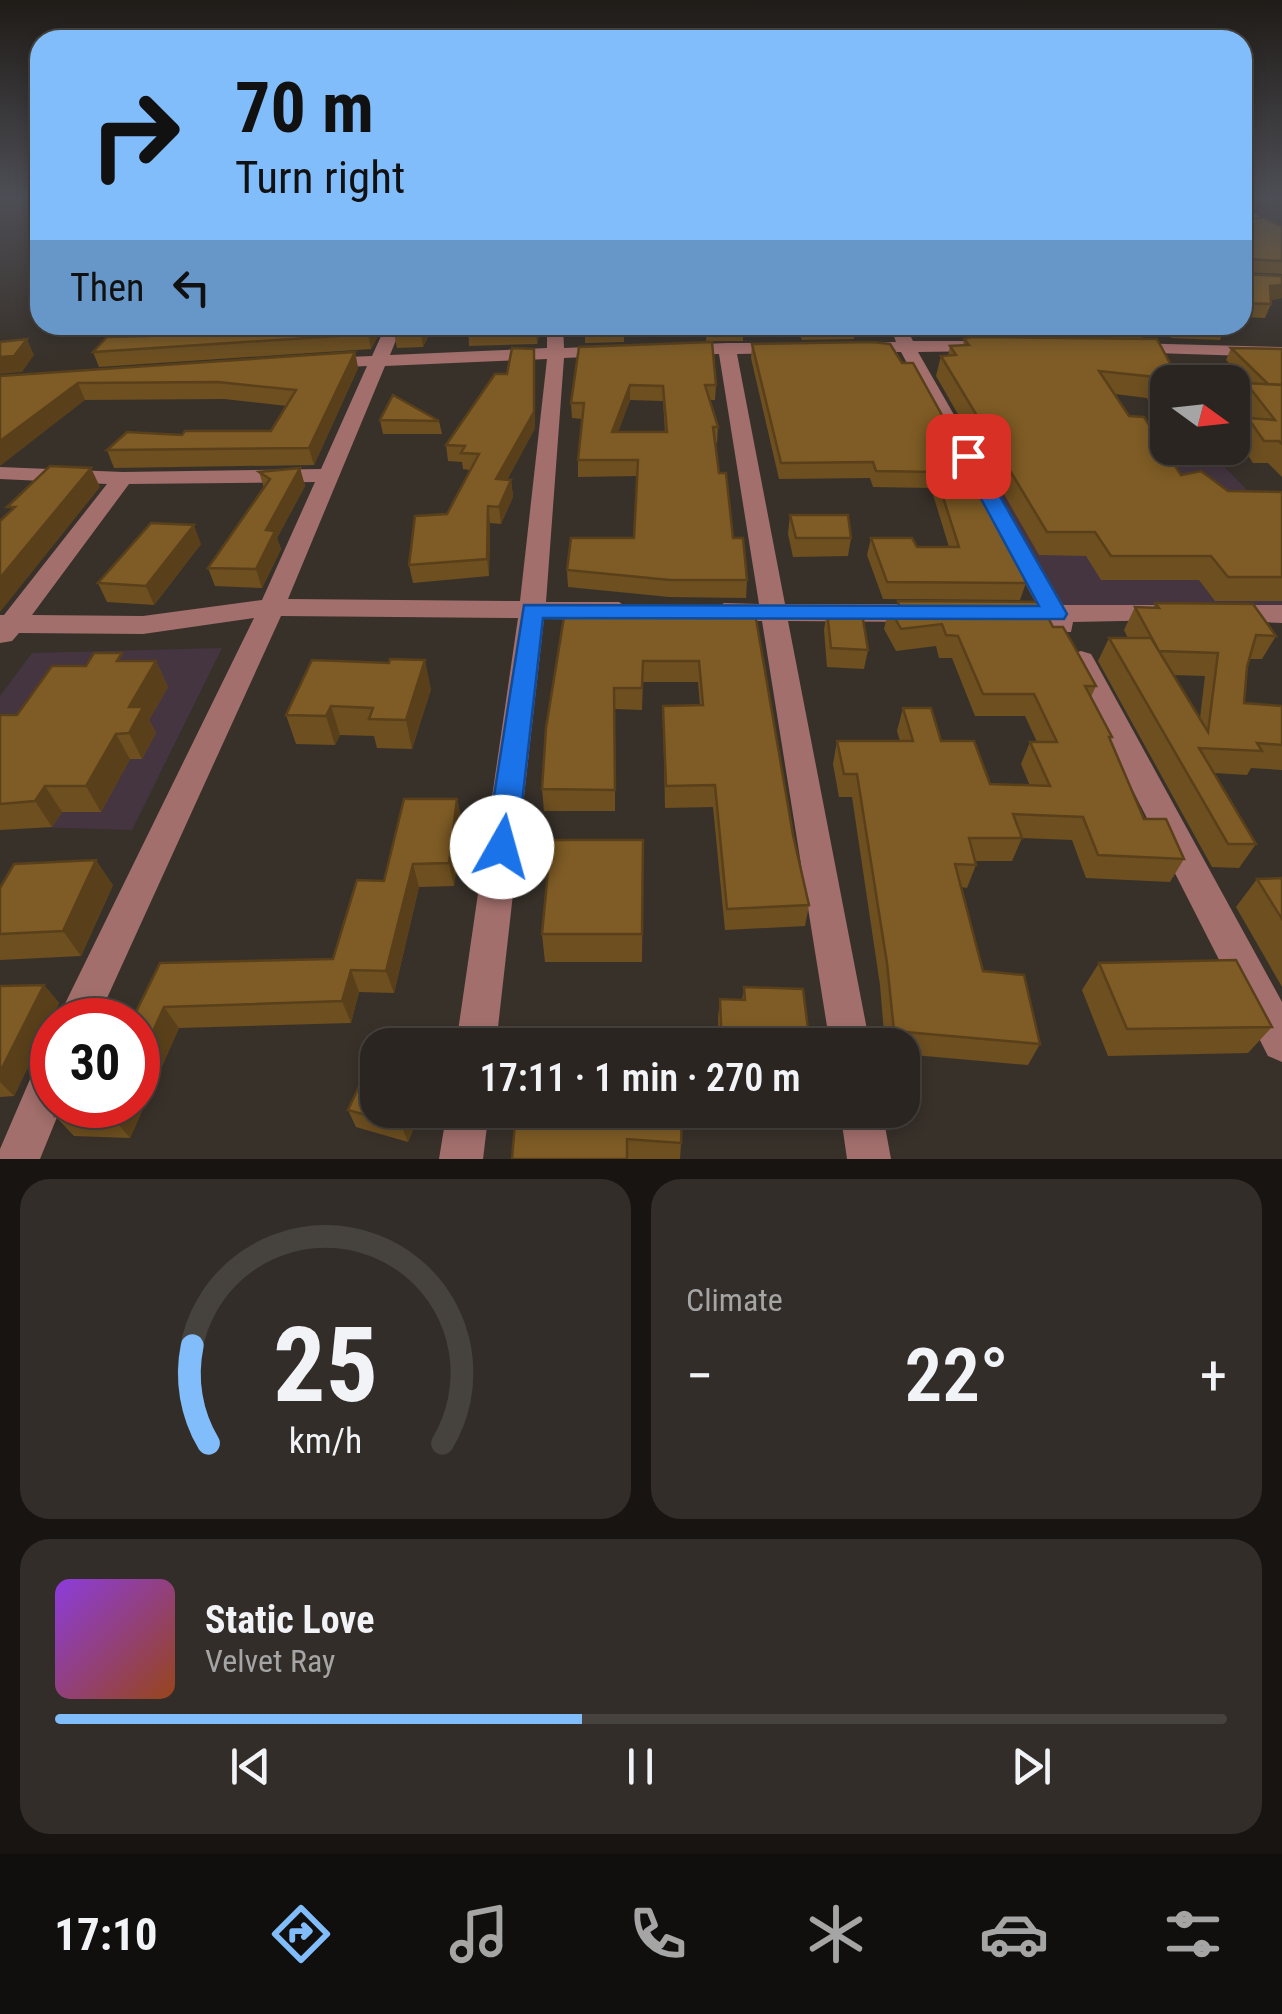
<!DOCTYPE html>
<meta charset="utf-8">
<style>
:root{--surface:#2a2520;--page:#322d29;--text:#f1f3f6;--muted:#a5a5a5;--line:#46423e;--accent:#80bdfa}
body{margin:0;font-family:"Roboto Condensed",sans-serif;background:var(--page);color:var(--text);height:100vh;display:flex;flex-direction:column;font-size:38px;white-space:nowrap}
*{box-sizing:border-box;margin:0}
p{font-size:32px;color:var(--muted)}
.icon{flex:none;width:55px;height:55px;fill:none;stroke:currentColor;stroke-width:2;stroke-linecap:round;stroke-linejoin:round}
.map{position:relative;height:1159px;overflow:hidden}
.sheet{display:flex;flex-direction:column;gap:20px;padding:20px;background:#171412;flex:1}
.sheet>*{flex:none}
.hud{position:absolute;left:30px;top:30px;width:1222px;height:305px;border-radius:30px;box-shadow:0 5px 15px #0003,0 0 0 2px var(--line);background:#80bdfa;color:#111;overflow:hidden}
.needle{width:65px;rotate:105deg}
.tools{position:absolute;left:1150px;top:365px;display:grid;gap:20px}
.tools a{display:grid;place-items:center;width:100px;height:100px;border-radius:20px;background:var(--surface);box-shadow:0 5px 15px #0003,0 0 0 2px var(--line);font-size:50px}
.speed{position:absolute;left:30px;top:998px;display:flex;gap:20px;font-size:50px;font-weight:700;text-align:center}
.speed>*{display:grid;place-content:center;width:130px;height:130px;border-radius:50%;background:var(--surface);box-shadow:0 5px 15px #0003,0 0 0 2px var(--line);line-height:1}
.speed .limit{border:15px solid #d22;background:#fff;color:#111}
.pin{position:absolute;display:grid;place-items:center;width:85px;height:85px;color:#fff;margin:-42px;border-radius:20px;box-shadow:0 5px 15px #0006}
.me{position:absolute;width:110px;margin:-55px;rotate:7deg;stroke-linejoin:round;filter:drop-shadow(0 0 8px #0008)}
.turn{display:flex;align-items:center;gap:35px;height:210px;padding:0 40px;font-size:45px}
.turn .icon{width:130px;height:130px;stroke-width:2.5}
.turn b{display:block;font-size:70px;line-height:85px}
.then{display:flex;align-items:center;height:95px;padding:0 40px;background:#0003;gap:20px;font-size:38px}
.big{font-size:75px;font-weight:600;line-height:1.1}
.sheet .tile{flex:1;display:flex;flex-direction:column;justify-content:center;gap:15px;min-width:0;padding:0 35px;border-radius:30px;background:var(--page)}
.sheet .dial{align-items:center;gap:0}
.dial svg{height:260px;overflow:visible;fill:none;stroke:var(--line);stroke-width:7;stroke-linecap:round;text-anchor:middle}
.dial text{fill:var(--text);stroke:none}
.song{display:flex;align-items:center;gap:30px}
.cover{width:120px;height:120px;border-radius:15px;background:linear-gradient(135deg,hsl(270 70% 55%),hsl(20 70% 35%))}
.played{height:10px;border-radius:5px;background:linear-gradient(90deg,var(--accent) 45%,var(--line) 45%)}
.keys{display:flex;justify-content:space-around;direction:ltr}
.heat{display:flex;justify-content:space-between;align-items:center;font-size:55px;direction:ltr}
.sheet .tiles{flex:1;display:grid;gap:20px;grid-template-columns:1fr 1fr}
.tile:last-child{grid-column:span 2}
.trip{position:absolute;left:360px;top:1028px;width:560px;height:100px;border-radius:30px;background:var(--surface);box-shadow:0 5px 15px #0003,0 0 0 2px var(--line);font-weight:600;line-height:100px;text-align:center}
.tab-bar{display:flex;height:160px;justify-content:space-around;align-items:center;background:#110f0d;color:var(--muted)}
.tab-bar .icon{width:70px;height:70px}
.tab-bar .selected{color:var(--accent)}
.tab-bar b{font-size:45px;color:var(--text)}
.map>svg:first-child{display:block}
</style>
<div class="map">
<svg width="1282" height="1159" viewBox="0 0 1282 1159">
<rect width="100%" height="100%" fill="#38312a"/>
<!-- commercial -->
<g fill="#443541">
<path d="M1167 442 1168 448H1206L1282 526V614H1055L961 443Z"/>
<path d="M222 648 132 830 0 826V696L32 653Z"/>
</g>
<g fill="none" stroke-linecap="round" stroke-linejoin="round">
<!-- minor -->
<g fill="#a26f6c" fill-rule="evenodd">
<path d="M1242 207 1282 229V239L1242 217Z"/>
<path d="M386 325H402L390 355 547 348V325H563L564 348 609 346 618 351 609 356 564 358 546 602H619L632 611 619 620 544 619 496 1045H456L518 618 281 616 97 1020H57L254 618 143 634 19 633 12 641 0 643V615H4L107 484 0 479V467L123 472 321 469 367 366 324 368 315 363 324 358 372 356ZM547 359 520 601 288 599 385 366ZM315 482 262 600 143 616 32 615 129 484Z"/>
<path d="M899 325H920L909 333 913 341H984L993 346 984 351 918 352 1063 605H1164L1173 608 1177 614 1173 620 1073 622 1071 632H1053L1046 622 1005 619 1001 613 1005 607 1037 605 901 352H859L850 347 859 342H896L892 331Z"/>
<path d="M727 343H784L793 348 784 353 737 354 785 604H919L932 613 919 622 788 621 870 1045H830L762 621H724L711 612 724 603 759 604 719 354 679 355 670 350 679 345Z"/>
<path d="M1129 343 1282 347V357L1123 352V344Z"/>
<path d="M1229 605H1282V623L1220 620 1216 614 1220 608Z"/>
<path d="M1081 651 1091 654 1095 661 1282 1002V1062L1268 1056 1067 661 1071 654Z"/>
<path d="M52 1057V1105H62L40 1159H0V1149L37 1063Z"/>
<path d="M447 1110H489L483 1159H439Z"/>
<path d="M840 1110H882L891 1159H847Z"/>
</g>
</g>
<!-- wall -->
<g fill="#6d4f20" fill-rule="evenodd">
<path d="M1242 211 1248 218 1282 227V274L1245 272V274L1282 298 1271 300V304L1265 318 1242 317Z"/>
<path d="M307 325H384L371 349 99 367 93 352 274 334 303 329Z"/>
<path d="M434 325 423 347 397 348 394 333Z"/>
<path d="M468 325H542L537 344 469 346Z"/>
<path d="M585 325H624V342L585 343Z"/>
<path d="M707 325H743V341H706Z"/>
<path d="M795 325H856L854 339 802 340Z"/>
<path d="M962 325H1145L1142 339 1168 382V441L1147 398 1115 394 1129 416 1181 475 1228 491 1282 492V601H1215L1199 580H1101L1086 556 1039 555 936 376 941 356H948L950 346 963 345 964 339 969 338Z"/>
<path d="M1163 325H1226L1220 340 1171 338Z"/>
<path d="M873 342 1022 559 1020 566 1026 583 1020 600 883 599 867 555 871 538 917 547H949L931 488 873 487 870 478 779 479 751 358 752 344Z"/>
<path d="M579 347 716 385 715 400H710L718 427 717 443H715L719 473 733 538 747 580 746 598 669 597 568 587 567 570 634 538 638 476 578 477V460L582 419 572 418 571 403ZM630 400 663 401 665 432H618Z"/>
<path d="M1231 348 1282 349V477L1268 463H1253L1238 440 1247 419 1236 404 1246 383H1249L1226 360Z"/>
<path d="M534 349 535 428 507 480H511L513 497 501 524 490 523 489 576 413 583 409 565 447 514 470 470 463 469 462 462 448 461 446 445 507 374Z"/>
<path d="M355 352 358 368 314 465 114 468 107 450 182 435 271 431 287 406 224 399 85 400 0 376Z"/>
<path d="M380 420 439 421 442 434H383Z"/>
<path d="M300 468 305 486 277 538 281 549 262 588 215 586 208 568 264 488 259 472Z"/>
<path d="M790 515 851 538 848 556 793 557 788 534Z"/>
<path d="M201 544 154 605 107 602 98 583Z"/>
<path d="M898 601 1053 627 1096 686 1091 697 1112 737 1110 741 1144 819 1184 859 1170 882 1086 878 1072 840 1022 838 1012 861H975L976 865 967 888 961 887 983 971 1040 1044 1028 1065 902 1054V1045H885L880 985 852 797H839L833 764 837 741H900L897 731 903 708 990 784 1030 786 1021 764 1030 742H1037L1025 716H975L952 658H939L936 646 896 651 884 629 889 607 897 606Z"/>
<path d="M1155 603 1276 636 1262 659H1249L1247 667 1244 703 1282 706V770L1251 768 1247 775 1214 773 1256 844 1239 868 1212 867 1098 661 1109 638H1128L1124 630 1135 607 1153 608ZM1173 675 1205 676 1200 718Z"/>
<path d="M751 609 793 835 809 905 805 926 725 930 713 807 665 808 663 706 700 705 698 682H643L642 710 615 709V811H544L542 789 585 612Z"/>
<path d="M827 611 868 650 864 669 827 667 824 630Z"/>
<path d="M126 661H156L168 687 149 720 156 733 142 759H130L101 812H62L52 827 0 830V715H17L86 666Z"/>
<path d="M431 689 412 749 377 748 374 736 340 735 335 745 296 744 286 715Z"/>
<path d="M457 799 462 822 454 886 419 887 394 993 359 992 351 1023 179 1028 130 1138 74 1136 55 1116 138 1105 160 963 333 959 384 881Z"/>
<path d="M643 840 642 962H545L542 934Z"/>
<path d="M1282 878V987L1236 907 1257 879Z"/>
<path d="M113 885 81 956 0 960V888Z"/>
<path d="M1099 963 1272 1027 1248 1053 1108 1056 1082 990Z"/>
<path d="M44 985 59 1003 14 1096 0 1097V986Z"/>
<path d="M744 987 810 1045H719L718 1018 720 999 742 1000Z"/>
<path d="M348 1110H421L408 1142 356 1127Z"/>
<path d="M516 1110 681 1143 680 1159H512Z"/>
</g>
<!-- shaded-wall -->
<g fill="#59401a">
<path d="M1282 285V298L1264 300 1270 286Z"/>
<path d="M373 325H384L371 349 368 334Z"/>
<path d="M425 325H434L423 347 421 333Z"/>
<path d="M538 325H542L537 344 536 331Z"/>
<path d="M27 339 34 355 22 372 0 374V357Z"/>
<path d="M534 349 535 428 498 496 496 479Z"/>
<path d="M355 352 358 368 314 465 309 448Z"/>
<path d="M78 383 85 400 0 466V441Z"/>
<path d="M630 385V400L612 448V432Z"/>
<path d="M91 468 100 487 0 612V578Z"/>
<path d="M300 468 305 486 277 538 281 549 262 588 256 569 266 530Z"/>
<path d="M511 480 513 497 501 524 499 507Z"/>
<path d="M488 506 490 523 489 576 487 559Z"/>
<path d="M194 525 201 544 154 605 146 586Z"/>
<path d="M425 660 431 689 412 749 406 720Z"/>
<path d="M156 661 168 687 149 720 156 733 142 759 129 733V707Z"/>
<path d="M331 706 340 735 335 745 326 716Z"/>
<path d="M116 734 130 759 101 812 86 786Z"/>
<path d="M45 786 62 812 52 827 35 801Z"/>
<path d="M457 799 462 822 454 886 449 863Z"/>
<path d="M96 860 113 885 81 956 63 931Z"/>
<path d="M413 864 419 887 394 993 386 971Z"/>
<path d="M351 970 359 992 351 1023 342 1001Z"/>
<path d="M44 985 59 1003 14 1096 0 1082V1072Z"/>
<path d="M164 1007 179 1028 130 1138 113 1118 119 1105H138V1064Z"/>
<path d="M408 1110H421L408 1142 401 1125Z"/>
</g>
<!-- building -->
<g fill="#7f5c25" stroke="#59401a" stroke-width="2.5" fill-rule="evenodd">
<path d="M1242 211 1248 218H1264L1282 227V261L1248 259 1244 263 1245 274 1282 276V285L1270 286 1271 304 1242 303Z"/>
<path d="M307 325H373L368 334 93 352 107 337 149 336 155 330 274 334 277 330 303 329Z"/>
<path d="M397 325H425L421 333H394Z"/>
<path d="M468 325H538L536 331 467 333Z"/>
<path d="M707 325H743L744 326 707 327Z"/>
<path d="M1061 325H1145L1146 326Z"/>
<path d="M972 337 1157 339 1180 382H1168V402L1155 377 1099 371 1129 416 1144 417 1181 475 1201 471 1228 491 1282 492V577H1228L1211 556H1111L1095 532H1047L941 356 956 355 950 346 969 345 964 339Z"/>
<path d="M27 339 14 356 0 357V342Z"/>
<path d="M712 342 716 385H705L718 427H713L719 473H726L733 538H743L747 580H670L567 570 571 538H634L638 460H578L584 403H571L579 347ZM630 385 663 386 667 432H612Z"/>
<path d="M873 342 890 344 902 363H913L1022 559H1018L1026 583 887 582 871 538H912L917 547H959L935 472 876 471 873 462 781 463 752 344Z"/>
<path d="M512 348 534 349V412L496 479 511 480 499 507 488 506 487 559 409 565 415 516 447 514 479 454 461 453 465 446 446 445 495 374H507Z"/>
<path d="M1231 348 1282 349V385L1268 384Z"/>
<path d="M355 352 309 448 107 450 127 432 182 435 185 431H271L296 390 218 382 78 383 0 441V376Z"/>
<path d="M1246 383 1282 385V444L1279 441H1264L1248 418 1275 420Z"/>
<path d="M393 395 439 421 380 420Z"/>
<path d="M50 466 91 468 0 578V521L15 507H7Z"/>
<path d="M300 468 266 530 275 531 256 569 208 568 270 479 259 472Z"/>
<path d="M790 515H848L851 538H796Z"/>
<path d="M151 523 194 525 146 586 98 583Z"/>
<path d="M898 601 1040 602 1053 627H1063L1070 639 1096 686H1085L1112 737H1109L1144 819H1166L1184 859 1098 855 1083 817 1013 814 1022 838H969L976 865 955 864 983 971 1024 975 1040 1044 894 1031 887 963 857 774H844L837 741H913L903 708H931L941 741H974L990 784 1050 786 1030 742H1057L1034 694H983L958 636 946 635 942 624 901 629 889 607 899 606Z"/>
<path d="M1155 603 1253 604 1276 636 1256 635 1247 667 1244 703 1282 706V745L1257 743 1262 751 1199 748 1256 844H1228L1109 638H1151L1208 732 1218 653 1159 651 1135 607 1159 608Z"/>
<path d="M585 606 751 609 755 613 793 835 809 905 727 909 715 785 666 786 663 706 703 705 699 661H643L642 688H614L615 790 542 789 546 728 565 611 585 612Z"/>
<path d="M827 611 862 613 868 650 831 648Z"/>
<path d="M94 653H122L117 661H156L129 707H143L129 733 116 734 86 786H45L35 801 0 804V715H17L52 666H86Z"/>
<path d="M390 659 425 660 406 720 369 719 373 708 331 706 326 716 286 715 312 660 389 663Z"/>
<path d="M404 799H457L449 863 413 864 386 971 351 970 342 1001 164 1007 138 1064V1020H132L160 963 333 959 357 880 384 881Z"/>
<path d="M551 840H643L642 934H542Z"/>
<path d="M96 860 63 931 0 934V888L14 864Z"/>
<path d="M1282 878V919L1257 879Z"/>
<path d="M1236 960 1272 1027 1127 1029 1099 963Z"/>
<path d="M44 985 0 1072V986Z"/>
<path d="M744 987 803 989 810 1045H722L720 999 745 1000Z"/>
<path d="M378 1046V1110H408L401 1125 348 1110Z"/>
<path d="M60 1105H119L113 1118 55 1116Z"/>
<path d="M516 1110H682L681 1143 627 1139V1159H512Z"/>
</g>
<!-- sky -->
<linearGradient id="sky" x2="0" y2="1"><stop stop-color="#1f1b17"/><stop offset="0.55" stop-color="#4d4e55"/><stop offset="1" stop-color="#4d4e55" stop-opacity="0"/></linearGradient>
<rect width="1282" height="358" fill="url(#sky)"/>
<!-- route -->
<path fill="#1a73e8" stroke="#114b97" stroke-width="2.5" d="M968 450 977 456 1067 614 1064 619 543 618 517 847 513 857 502 860 491 857 486 847 524 605 1039 606 958 456Z"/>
</svg>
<div class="tools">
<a><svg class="needle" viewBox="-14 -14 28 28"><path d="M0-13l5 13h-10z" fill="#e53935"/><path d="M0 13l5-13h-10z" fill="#a5a5a5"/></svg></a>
</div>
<div class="speed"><div class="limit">30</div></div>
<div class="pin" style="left:968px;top:456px;background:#d93025"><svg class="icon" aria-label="arrive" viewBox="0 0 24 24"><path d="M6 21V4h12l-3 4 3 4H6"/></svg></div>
<svg class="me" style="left:502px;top:847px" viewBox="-20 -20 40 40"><circle r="19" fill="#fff"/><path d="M0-13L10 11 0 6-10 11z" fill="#1a73e8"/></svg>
<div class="trip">17:11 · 1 min · 270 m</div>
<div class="hud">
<div class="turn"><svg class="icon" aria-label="right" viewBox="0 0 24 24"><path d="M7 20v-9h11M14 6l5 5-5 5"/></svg><div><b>70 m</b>Turn right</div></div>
<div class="then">Then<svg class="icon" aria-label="left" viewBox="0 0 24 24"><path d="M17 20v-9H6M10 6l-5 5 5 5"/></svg></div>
</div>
</div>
<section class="sheet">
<div class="tiles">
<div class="tile dial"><svg viewBox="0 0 100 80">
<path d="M14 69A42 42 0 1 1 86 69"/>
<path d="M14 69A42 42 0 0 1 9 39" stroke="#80bdfa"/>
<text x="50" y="56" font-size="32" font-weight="700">25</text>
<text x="50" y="72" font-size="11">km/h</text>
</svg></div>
<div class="tile"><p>Climate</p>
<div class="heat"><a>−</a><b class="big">22°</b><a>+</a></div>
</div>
<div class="tile">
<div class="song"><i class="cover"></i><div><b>Static Love</b><p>Velvet Ray</p></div></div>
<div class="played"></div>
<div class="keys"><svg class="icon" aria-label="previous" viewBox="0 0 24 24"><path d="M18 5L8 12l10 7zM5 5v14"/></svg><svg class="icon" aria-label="pause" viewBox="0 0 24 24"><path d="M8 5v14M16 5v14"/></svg><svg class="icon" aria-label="next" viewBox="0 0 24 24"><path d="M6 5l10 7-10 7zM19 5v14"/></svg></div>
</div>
</div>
</section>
<nav class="tab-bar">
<b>17:10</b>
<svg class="icon selected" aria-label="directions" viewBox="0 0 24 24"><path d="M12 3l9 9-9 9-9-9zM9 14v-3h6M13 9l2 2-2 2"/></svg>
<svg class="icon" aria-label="music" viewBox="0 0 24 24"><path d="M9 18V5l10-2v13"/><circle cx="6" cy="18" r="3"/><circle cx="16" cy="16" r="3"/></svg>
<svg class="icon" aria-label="phone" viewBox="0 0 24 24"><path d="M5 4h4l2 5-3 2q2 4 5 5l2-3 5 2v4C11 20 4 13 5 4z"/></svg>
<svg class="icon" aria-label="climate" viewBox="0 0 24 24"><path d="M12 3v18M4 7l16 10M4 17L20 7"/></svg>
<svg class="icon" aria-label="car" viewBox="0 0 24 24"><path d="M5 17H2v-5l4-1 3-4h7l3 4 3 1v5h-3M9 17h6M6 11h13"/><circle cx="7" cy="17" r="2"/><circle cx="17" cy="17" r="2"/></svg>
<svg class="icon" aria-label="filters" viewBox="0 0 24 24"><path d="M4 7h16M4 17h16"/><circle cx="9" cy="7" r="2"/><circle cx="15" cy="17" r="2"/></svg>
</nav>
